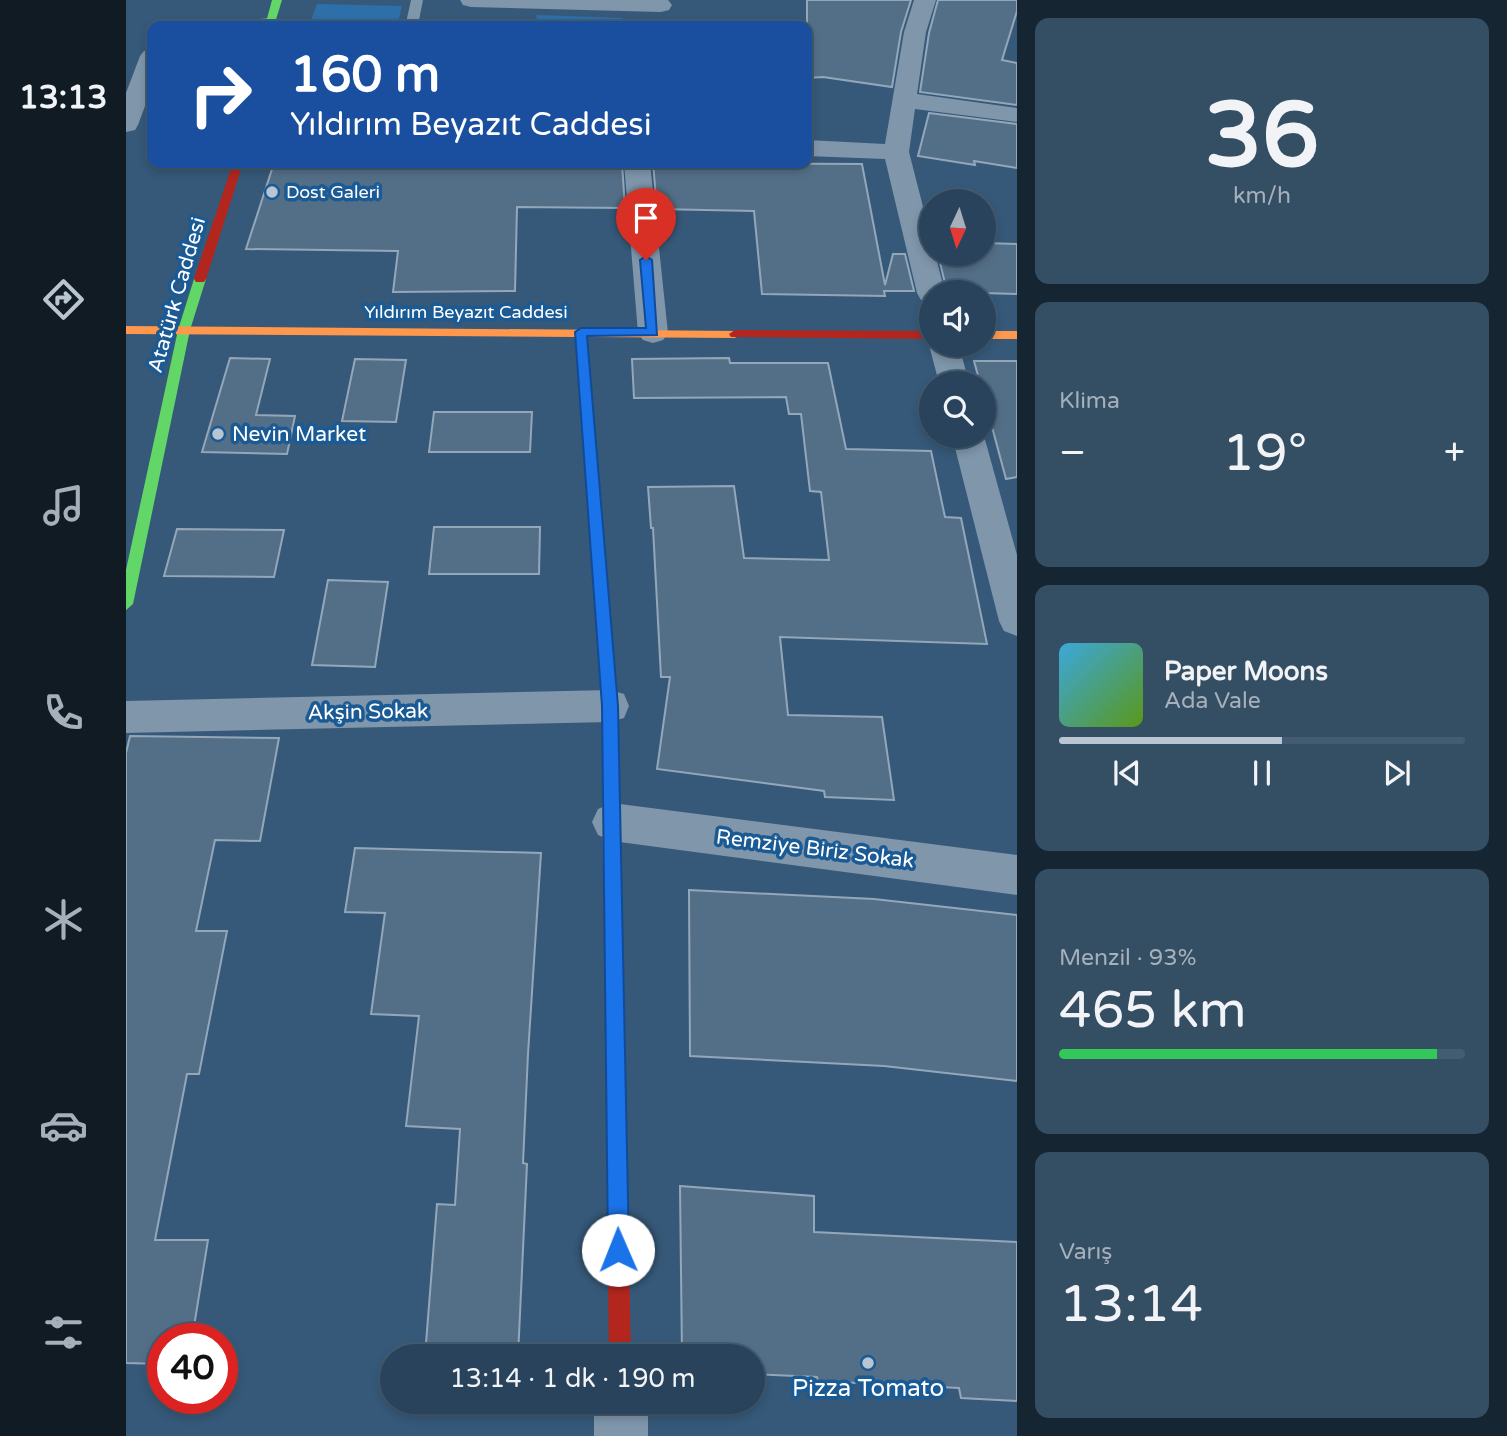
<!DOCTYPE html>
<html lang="tr">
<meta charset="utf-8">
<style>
:root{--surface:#28435b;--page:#344e64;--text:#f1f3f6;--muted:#a5b0bb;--line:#445c71;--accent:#b9c5d0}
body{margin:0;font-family:"Varela Round",sans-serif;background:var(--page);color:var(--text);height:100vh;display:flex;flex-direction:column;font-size:26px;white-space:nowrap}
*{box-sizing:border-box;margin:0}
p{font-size:23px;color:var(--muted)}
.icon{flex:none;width:38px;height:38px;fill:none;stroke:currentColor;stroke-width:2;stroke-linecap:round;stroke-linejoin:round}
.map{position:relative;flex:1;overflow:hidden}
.sheet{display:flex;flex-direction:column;gap:18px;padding:18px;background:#162532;width:490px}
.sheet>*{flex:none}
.hud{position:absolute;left:21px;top:21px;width:665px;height:147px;border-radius:14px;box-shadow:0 4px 10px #0003,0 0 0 2px var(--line);background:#1a4fa0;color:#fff;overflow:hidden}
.needle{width:46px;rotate:184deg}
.controls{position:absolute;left:793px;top:189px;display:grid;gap:14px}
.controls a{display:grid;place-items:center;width:77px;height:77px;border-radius:50%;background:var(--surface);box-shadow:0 4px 10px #0003,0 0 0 2px var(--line);font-size:35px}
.speed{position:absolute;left:21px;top:1323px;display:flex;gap:14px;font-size:35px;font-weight:700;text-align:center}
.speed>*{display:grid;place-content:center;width:91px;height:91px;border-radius:50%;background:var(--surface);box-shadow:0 4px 10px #0003,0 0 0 2px var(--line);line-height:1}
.speed .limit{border:10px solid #d22;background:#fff;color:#111}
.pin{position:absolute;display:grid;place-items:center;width:60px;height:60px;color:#fff;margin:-72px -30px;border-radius:50% 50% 50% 0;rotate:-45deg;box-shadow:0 0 7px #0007}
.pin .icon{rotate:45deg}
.me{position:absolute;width:77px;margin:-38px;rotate:359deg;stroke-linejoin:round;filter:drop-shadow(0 0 5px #0008)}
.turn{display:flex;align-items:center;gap:24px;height:147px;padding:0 28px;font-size:32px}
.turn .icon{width:91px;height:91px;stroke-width:2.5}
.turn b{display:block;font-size:49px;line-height:60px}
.big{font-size:52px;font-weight:600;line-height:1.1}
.sheet .card{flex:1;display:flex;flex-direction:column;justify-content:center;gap:10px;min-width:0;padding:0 24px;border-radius:14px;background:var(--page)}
.sheet .dial{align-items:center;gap:0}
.dial b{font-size:91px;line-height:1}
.song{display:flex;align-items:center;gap:21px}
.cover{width:84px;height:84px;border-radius:10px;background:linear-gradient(135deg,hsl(200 70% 55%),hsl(90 70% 35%))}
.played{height:7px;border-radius:4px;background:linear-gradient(90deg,var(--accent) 55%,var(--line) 55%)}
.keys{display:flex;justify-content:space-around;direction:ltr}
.heat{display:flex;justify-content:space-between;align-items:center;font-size:38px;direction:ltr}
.charge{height:10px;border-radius:5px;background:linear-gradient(90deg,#34c759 93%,var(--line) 0)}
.trip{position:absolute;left:254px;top:1344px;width:385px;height:70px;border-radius:35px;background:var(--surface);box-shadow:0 4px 10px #0003,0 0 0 2px var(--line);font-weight:600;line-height:70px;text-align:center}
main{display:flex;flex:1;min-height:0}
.menu{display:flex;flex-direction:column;width:126px;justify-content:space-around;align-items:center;background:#101b24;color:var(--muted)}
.menu .icon{width:49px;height:49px}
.menu .on{color:var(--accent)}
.menu b{font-size:32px;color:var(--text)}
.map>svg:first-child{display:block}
</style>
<main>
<nav class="menu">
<b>13:13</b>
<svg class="icon on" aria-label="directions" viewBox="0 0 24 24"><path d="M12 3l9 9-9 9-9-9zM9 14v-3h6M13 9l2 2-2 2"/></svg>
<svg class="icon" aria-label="music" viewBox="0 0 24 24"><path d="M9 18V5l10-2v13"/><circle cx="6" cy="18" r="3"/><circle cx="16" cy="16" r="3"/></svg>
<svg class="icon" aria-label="phone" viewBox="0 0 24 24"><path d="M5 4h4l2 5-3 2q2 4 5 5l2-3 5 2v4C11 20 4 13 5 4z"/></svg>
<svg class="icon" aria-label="climate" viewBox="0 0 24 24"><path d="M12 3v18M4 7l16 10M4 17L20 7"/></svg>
<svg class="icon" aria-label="car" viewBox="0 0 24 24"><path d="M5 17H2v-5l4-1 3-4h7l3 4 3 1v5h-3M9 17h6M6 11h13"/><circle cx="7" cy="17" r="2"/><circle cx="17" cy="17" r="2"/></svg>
<svg class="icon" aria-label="filters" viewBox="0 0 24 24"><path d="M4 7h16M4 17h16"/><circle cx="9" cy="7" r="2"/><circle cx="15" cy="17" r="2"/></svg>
</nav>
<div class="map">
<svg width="891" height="1436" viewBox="0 0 891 1436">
<rect width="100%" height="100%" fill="#365979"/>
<!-- green -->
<g fill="#2c6fa9">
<path d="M191 4 276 6 271 26H183Z"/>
<path d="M410 15 497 18 493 26H412Z"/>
</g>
<!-- building -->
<g fill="#536f88" stroke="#93a7b9" stroke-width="2">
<path d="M681 0H785L775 32 766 87 697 77 681 78Z"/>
<path d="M812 0H891V11L876 60 891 63V105L794 92 803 33Z"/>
<path d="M803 113 891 124V168L848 161 849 165 792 156Z"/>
<path d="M148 163H496L499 208 391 207 389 291 267 292 272 251 120 249Z"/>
<path d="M527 163 736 164 759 285 767 254H779L788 291H758L759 296 636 294 628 211 531 209Z"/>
<path d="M858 243 891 244V294L821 292 812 254H858Z"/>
<path d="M104 358 144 359 130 415 169 416 161 454 76 452Z"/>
<path d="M603 358 604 363H702L720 449 805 451 819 517 835 518 861 644 654 637 662 715 756 717 768 800 699 797 698 791 531 769 544 677H535L527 528H525L522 487 608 486 618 558 703 560 695 492 684 491 675 414H663L660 397 508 398 506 359Z"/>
<path d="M229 359 280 360 270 422 216 421Z"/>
<path d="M848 361H891V477L880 479 858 397V383H854Z"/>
<path d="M308 412H406L404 452H303Z"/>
<path d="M308 527H414L413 574H303Z"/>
<path d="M51 529 158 530 148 577 38 576Z"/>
<path d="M202 580 262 582 249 667 186 665Z"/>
<path d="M4 736 153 738 134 841 89 840 70 931H101L73 1074H61L29 1240H82L66 1339H37V1364L0 1363V753Z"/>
<path d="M229 848 415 853 402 1054 397 1163 401 1164 392 1356H299L311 1204 329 1205 334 1129 280 1126 293 1016 245 1014 259 913 219 912Z"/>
<path d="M563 890 748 899 891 915V1081L758 1066 564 1056Z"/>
<path d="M554 1186 688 1196V1232L891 1242V1401L835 1398 833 1388 692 1381 691 1377 626 1374V1356H556Z"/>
</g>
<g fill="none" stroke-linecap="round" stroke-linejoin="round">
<!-- lane -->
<path fill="#7f96ab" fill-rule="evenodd" d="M285 0H297L293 20 363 22 369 26H282L280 23Z"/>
<!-- street -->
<g fill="#7f96ab" fill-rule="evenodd">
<path d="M334 0H542L546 5 543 10 535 12 345 7 337 5Z"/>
<path d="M788 0H810L800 32 791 94 891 108V122L789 109 783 152 805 238V254H809L819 292H805V302L795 300 791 293 759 159 681 156V140L759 144 778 32Z"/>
<path d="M144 18 152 20 155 25 109 26 112 21Z"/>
<path d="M26 49V87L12 125 9 130 0 132V93L14 56 18 51Z"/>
<path d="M498 163H524L542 333 537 340 527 343 517 340 512 333Z"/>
<path d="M805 342V345H833L843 383H813L803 345Z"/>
<path d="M826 436H858L891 555V636L878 631 873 621Z"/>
<path d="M484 690 498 694 503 706 498 718 484 722 0 733V701Z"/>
<path d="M486 803 891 855V895L486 841 472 835 466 822 472 809Z"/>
<rect x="468" y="1402" width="54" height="34"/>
</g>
<!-- fast -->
<g fill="#63d668" fill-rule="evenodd">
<path d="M146 0H156L148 26H139Z"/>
<path d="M74 275 80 279 64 330 7 604 0 610V570L52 330 68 279Z"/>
</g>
<!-- slow -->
<g fill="#ff974d" fill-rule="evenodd">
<path d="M0 326 613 331 615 334 609 338 461 337 492 706 495 867 492 873 486 875 480 873 477 867 476 706 449 337 0 334Z"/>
<rect x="858" y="331" width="33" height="8"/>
</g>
<!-- jam -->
<g fill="#b3261e" fill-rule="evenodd">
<path d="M107 163H117L80 279 78 282H70L68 279Z"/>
<path d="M609 330 805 331V339L605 337 603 334Z"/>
<path d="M486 859 492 861 495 867 505 1356H483L477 867 480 861Z"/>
</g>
</g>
<!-- route -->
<path fill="#1a73e8" stroke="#114b97" stroke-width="2" d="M520 256 526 260 531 335 461 336 492 706 503 1250 500 1257 492 1260 485 1257 482 1250 476 706 449 332 455 328H520L514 260Z"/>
<!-- markers -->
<g fill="#b9c5d0" stroke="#1a5a95" stroke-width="2.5">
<circle cx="146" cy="192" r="7"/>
<circle cx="92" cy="434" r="7"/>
<circle cx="742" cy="1363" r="7"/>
</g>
<g text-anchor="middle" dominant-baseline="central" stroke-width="7" stroke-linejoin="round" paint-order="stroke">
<!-- far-poi labels -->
<g font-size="18" fill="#fff" stroke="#1a5a95" text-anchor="start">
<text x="160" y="192">Dost Galeri</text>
</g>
<!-- far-street labels -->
<g font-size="18" fill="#fff" stroke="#1a5a95">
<text x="340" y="312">Yıldırım Beyazıt Caddesi</text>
</g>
<!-- street labels -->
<g font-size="21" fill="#fff" stroke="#1a5a95">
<text transform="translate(51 295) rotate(-74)">Atatürk Caddesi</text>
<text transform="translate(242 712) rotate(-1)">Akşin Sokak</text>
<text transform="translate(689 849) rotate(7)">Remziye Biriz Sokak</text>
</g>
<!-- poi labels -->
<g font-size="21" fill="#fff" stroke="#1a5a95" text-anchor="start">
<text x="106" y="434">Nevin Market</text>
</g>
<!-- near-poi labels -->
<g font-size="24" fill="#fff" stroke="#1a5a95">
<text x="742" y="1388">Pizza Tomato</text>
</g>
</g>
</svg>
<div class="controls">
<a><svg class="needle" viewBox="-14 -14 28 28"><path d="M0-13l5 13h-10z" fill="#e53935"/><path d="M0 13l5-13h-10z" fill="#a5b0bb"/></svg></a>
<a><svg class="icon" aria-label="sound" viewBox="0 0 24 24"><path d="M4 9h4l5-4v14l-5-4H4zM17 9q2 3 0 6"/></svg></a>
<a><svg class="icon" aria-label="search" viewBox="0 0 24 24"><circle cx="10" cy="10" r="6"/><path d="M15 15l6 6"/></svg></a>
</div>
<div class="speed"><div class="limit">40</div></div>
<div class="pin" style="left:520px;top:260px;background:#d93025"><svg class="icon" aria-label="arrive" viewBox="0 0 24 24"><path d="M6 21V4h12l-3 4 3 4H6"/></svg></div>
<svg class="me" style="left:492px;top:1250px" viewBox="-20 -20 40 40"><circle r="19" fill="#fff"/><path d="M0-13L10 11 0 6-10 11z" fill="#1a73e8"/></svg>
<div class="trip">13:14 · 1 dk · 190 m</div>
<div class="hud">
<div class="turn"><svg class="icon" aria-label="right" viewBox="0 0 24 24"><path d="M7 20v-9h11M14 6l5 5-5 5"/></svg><div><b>160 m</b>Yıldırım Beyazıt Caddesi</div></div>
</div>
</div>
<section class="sheet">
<div class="card dial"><b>36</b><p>km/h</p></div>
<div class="card"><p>Klima</p>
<div class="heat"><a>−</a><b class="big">19°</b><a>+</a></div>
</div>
<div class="card">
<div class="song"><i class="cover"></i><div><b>Paper Moons</b><p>Ada Vale</p></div></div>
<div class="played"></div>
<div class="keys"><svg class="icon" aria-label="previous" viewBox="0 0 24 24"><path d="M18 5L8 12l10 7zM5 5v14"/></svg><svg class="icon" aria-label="pause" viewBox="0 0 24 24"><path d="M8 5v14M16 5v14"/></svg><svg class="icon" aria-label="next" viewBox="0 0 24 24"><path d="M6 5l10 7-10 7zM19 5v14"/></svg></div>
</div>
<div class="card"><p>Menzil · 93%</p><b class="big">465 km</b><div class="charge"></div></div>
<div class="card"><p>Varış</p><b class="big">13:14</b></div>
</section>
</main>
